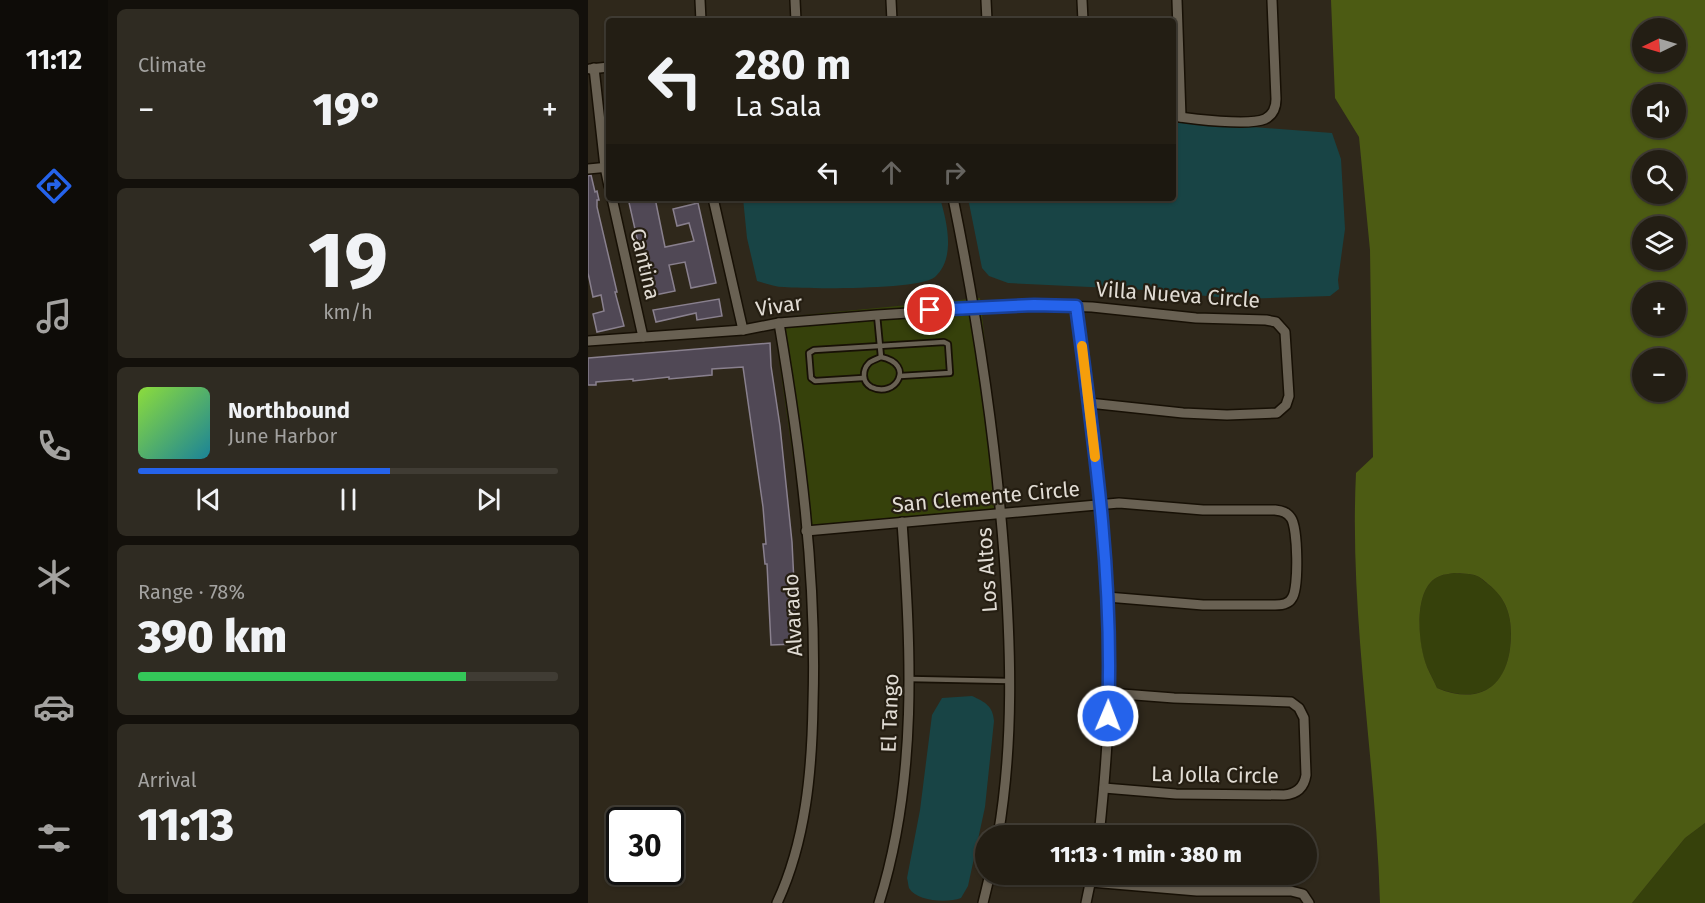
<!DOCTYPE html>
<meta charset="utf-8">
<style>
:root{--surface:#231e14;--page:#2f2b22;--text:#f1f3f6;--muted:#a3a2a0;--line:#403c34;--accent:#2563eb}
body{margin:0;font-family:"Fira Sans",sans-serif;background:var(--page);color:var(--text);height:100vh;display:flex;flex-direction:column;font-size:22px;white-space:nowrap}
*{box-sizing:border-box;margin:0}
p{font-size:20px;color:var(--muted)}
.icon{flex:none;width:33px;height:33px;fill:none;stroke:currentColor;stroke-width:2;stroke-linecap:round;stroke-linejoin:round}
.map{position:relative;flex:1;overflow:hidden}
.sheet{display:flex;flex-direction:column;gap:9px;padding:9px;background:#13100b;width:480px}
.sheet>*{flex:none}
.guide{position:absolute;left:18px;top:18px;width:570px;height:183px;border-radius:6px;box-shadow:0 2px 4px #0004,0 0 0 2px var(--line);background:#231e14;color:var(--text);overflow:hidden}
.needle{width:39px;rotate:265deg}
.fabs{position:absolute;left:1044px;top:18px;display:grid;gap:12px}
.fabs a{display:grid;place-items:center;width:54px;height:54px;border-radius:50%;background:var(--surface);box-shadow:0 2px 4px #0004,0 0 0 2px var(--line);font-size:30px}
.speed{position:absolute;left:18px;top:807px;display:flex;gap:12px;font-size:30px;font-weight:700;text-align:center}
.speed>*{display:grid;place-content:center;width:78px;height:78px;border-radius:50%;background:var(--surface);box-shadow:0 2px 4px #0004,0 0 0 2px var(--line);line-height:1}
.speed .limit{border:3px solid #111;border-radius:9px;background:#fff;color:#111}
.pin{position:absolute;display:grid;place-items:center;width:51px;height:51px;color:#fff;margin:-26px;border:3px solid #fff;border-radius:50%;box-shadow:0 2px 6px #0007}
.me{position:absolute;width:66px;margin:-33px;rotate:1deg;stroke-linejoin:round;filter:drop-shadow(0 0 4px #0008)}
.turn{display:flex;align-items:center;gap:21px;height:126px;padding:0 30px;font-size:27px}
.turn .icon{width:78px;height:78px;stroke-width:2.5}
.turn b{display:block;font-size:42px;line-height:51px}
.lanes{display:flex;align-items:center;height:57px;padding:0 30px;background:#0003;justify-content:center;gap:30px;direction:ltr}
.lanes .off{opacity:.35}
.big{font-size:45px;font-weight:800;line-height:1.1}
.sheet .tile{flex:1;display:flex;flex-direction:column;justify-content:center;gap:9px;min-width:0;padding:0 21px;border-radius:9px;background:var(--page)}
.sheet .dial{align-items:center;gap:0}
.dial b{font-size:78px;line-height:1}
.song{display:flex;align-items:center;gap:18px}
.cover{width:72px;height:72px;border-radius:9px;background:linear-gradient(135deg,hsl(90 70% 55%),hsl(190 70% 35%))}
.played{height:6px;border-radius:3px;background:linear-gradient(90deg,var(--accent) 60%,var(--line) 60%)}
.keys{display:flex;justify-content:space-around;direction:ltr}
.heat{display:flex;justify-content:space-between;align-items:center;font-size:33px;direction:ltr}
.charge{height:9px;border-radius:4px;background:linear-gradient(90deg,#34c759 78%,var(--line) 0)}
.trip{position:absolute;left:387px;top:825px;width:342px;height:60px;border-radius:30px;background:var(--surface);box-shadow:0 2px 4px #0004,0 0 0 2px var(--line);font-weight:800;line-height:60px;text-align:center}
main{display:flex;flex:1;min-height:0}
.tabs{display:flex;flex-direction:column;width:108px;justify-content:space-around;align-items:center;background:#0e0c08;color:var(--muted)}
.tabs .icon{width:42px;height:42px}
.tabs .active{color:var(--accent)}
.tabs b{font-size:27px;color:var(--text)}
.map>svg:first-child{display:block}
</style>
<main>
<nav class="tabs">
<b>11:12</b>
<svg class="icon active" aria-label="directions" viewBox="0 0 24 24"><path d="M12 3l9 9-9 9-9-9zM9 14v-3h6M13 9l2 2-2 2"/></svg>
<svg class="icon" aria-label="music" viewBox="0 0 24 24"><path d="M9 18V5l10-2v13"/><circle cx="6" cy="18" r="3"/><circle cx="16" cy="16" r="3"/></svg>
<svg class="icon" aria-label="phone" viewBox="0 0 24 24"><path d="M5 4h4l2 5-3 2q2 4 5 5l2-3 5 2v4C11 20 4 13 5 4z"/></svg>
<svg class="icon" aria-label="climate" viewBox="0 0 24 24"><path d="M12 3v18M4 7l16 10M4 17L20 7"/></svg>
<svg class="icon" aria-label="car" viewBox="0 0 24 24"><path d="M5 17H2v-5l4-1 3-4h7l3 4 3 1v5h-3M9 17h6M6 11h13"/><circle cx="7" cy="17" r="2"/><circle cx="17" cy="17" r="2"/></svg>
<svg class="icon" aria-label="filters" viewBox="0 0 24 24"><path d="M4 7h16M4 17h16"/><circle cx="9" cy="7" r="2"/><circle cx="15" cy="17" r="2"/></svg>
</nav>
<section class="sheet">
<div class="tile"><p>Climate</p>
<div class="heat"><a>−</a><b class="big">19°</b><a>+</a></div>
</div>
<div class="tile dial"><b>19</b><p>km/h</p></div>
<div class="tile">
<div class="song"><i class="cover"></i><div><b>Northbound</b><p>June Harbor</p></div></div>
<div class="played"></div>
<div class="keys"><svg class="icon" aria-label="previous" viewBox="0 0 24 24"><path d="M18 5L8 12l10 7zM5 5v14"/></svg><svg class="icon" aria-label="pause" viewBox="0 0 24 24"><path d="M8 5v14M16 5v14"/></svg><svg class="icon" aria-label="next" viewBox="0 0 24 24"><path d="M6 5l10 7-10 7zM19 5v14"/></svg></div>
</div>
<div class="tile"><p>Range · 78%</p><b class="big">390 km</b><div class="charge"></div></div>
<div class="tile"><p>Arrival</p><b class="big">11:13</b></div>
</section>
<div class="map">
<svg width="1117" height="903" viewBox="0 0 1117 903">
<rect width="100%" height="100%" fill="#2f281b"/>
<!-- green -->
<g fill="#36410b">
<path d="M392 298 416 511 216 534 185 318Z"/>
<path d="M866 573C873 574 882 573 889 576 892 577 896 581 900 584 922 601 925 623 922 649 916 692 887 703 849 688 846 681 842 674 839 667 830 645 824 586 852 576 856 574 862 574 866 573Z"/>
<path d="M1117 823V903H1044L1097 838Z"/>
</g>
<!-- forest -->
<path fill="#4c5b13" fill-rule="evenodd" d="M743 0H1117V823L1097 838 1044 903H792C788 760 761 617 768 473L785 457 782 250 771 137 747 98ZM1054 28H1088V62H1054ZM1088 94V128H1054V94ZM1088 160V194H1054V160ZM1054 226H1088V260H1054ZM1054 292H1088V326H1054ZM1054 358H1088V392H1054ZM866 573C873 574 883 573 889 576 892 577 897 581 900 584 922 601 925 623 922 649 916 691 887 704 849 688 846 681 842 674 839 667 830 645 824 586 852 576 856 574 862 574 866 573Z"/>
<!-- water -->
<g fill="#184445">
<path d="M585 121 744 133 753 159 757 229 750 280 751 289 742 296 651 299 544 289 420 283 401 276 394 268 380 198H585Z"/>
<path d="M155 198H352C359 222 368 258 347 277 332 290 220 289 196 287 187 287 177 283 169 281L159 238Z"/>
<path d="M384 696C397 702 405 706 406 721L397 807 380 886 373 898C360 903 329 902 321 888 320 885 320 881 319 878L332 810 344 715 354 698Z"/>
</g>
<!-- building -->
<g fill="#504855" stroke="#89808e" stroke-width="1.5">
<path d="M3 175 7 192 9 191 11 200H9V207L29 292H27L36 326 9 332 5 314 16 311 13 295 5 297 0 273V176Z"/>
<path d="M40 198H67L77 247 106 241 101 223 89 226 85 209 110 203 128 283 103 288 97 262 81 265 87 291 62 296Z"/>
<path d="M131 299 134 316 109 320 108 313 68 322 65 310Z"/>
<path d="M182 343 183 366 192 426 204 542 209 644 183 645 179 564H177L175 544H178L175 507 155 367 124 369V375L81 379V377L45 381V379L8 382V385H0V358Z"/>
</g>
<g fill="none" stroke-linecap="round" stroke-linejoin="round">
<defs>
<g id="service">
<path d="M289 315 293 357"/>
<path d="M293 357C328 364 308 399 283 387 274 382 274 370 281 363 284 360 289 359 293 357Z"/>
<path d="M275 378 227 381 223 378 221 353 226 350 356 342 360 344 362 373 312 376"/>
<path d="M322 679 421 681"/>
</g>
<g id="minor">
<path d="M112 0 113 21"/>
<path d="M207 0 208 21"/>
<path d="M303 0 304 21"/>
<path d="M398 0 399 21"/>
<path d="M494 0 495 21"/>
<path d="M589 0 593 117"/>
<path d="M6 68 17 167 21 186"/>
<path d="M2 69 21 67"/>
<path d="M585 116C605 119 660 126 677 119 685 115 688 108 688 99L684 0"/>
<path d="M0 169 21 167"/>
<path d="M24 198 55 337"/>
<path d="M125 198 155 330"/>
<path d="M365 198C389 316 407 434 416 554 423 647 426 743 410 836"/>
<path d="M488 306C505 434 525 565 521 695 520 742 516 789 511 836"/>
<path d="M0 341 155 330 191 323 289 315 446 305 504 307 608 318 678 320 688 322 697 332 701 396 698 405 689 413 639 415 595 413 501 403"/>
<path d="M218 531 531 503 615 510H687C694 511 699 512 703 518 710 528 711 589 704 598 701 604 694 605 687 605H615L519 597"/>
<path d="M516 788 588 794 696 795C708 794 716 788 718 775L716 718 711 708 703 702 586 698 521 693"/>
<path d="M503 882 609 891H703L715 894 721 903"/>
<path d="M189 903C218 841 224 770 225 703 229 575 212 448 191 323"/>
<path d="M291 903C330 779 323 650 314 522"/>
<path d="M395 903 402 874"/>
<path d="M498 903 504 874"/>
</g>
</defs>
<!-- service casing -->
<use href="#service" stroke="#171005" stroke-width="8"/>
<!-- minor casing -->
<use href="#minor" stroke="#171005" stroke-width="12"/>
<!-- service -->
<use href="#service" stroke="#696153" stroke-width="4.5"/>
<!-- minor -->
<use href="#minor" stroke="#696153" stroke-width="9"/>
</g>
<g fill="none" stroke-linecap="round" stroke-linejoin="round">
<defs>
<path id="route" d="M342 310 446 305 488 306C506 441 526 579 520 716"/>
</defs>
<!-- route casing -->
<use href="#route" stroke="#184099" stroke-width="15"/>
<!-- route -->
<use href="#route" stroke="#2563eb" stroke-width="10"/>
<!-- slow -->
<path stroke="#f59e0b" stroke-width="10" d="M494 346 507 457"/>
</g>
<g text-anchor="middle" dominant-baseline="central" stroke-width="4.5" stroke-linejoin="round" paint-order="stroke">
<!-- street labels -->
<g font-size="21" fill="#e1dcd4" stroke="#251e12">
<text transform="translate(57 264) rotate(77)">Cantina</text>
<text transform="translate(590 295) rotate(4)">Villa Nueva Circle</text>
<text transform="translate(191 306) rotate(-8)">Vivar</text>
<text transform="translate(398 497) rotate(-5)">San Clemente Circle</text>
<text transform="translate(399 570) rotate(-94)">Los Altos</text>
<text transform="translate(205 615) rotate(-93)">Alvarado</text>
<text transform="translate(302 713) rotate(-88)">El Tango</text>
<text transform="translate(627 775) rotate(1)">La Jolla Circle</text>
</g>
</g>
</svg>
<div class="fabs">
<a><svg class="needle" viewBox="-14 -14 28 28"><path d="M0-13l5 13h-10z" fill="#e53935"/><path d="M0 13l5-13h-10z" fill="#a3a2a0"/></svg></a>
<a><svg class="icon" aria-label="sound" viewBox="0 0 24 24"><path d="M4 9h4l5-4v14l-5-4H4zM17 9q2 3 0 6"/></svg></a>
<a><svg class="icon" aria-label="search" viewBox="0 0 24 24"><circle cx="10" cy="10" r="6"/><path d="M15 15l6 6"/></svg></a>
<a><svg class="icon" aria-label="layers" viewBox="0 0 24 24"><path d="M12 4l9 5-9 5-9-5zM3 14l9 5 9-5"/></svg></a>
<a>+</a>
<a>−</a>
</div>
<div class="speed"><div class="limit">30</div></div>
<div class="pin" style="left:342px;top:310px;background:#d93025"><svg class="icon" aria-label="arrive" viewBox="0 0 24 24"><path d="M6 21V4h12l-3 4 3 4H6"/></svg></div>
<svg class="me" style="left:520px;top:716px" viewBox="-20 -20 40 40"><circle r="17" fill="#2563eb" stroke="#fff" stroke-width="3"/><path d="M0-11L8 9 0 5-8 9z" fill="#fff"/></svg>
<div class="trip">11:13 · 1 min · 380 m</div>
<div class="guide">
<div class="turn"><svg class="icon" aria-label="left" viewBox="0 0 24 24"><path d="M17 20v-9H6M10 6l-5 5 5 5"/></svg><div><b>280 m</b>La Sala</div></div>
<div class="lanes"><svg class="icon" aria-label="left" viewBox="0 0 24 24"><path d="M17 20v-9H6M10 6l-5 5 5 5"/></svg><svg class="icon off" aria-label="ahead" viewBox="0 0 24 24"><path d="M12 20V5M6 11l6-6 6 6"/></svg><svg class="icon off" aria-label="right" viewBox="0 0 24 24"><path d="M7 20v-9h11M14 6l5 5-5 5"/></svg></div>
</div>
</div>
</main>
